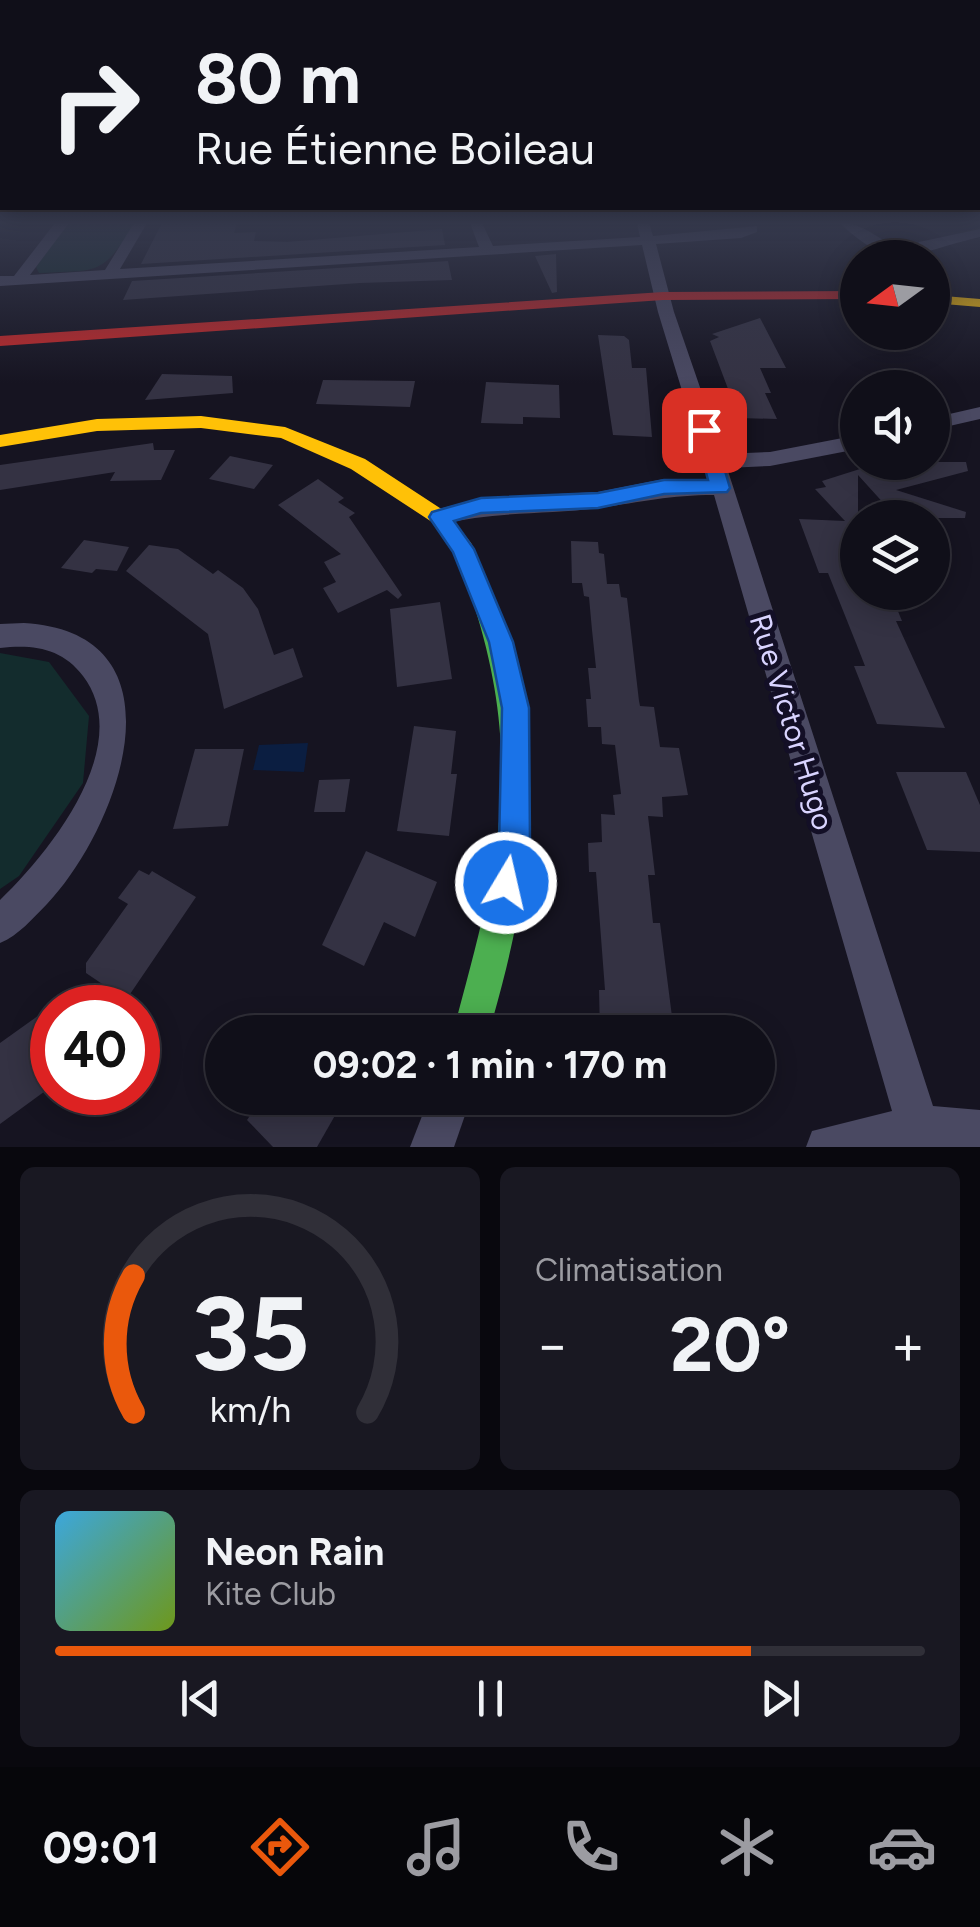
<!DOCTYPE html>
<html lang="fr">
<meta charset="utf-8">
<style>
:root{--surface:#100f19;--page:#191822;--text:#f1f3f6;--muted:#9c9ca2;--line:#302f38;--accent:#ea580c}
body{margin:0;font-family:Figtree,sans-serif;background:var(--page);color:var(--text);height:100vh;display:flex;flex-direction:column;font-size:38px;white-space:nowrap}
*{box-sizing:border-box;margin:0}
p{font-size:32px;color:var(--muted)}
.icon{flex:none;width:55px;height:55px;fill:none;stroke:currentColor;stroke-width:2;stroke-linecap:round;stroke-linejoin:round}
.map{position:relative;height:1147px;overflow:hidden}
.sheet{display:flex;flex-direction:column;gap:20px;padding:20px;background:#09080e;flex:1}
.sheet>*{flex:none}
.banner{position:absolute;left:0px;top:0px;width:980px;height:210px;box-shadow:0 5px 25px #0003,0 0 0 2px var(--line);background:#100f19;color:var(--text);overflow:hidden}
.needle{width:65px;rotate:255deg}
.controls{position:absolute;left:840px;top:240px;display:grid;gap:20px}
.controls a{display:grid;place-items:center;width:110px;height:110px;border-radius:50%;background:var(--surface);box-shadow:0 5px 25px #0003,0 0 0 2px var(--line);font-size:50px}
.speed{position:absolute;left:30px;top:985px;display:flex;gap:20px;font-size:50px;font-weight:700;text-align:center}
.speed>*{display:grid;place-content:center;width:130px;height:130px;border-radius:50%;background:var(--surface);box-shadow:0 5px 25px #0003,0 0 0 2px var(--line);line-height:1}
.speed .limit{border:15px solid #d22;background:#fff;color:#111}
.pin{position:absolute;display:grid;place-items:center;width:85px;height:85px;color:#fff;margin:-42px;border-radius:20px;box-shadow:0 5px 15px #0006}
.me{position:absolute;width:110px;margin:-55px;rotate:9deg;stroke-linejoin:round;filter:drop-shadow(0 0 8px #0008)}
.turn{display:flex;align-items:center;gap:35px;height:210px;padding:0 30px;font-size:45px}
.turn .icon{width:130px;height:130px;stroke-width:2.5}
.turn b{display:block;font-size:70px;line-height:85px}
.big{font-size:75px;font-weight:700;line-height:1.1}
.sheet .tile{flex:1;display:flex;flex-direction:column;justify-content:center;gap:15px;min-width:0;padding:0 35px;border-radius:15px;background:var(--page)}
.sheet .dial{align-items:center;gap:0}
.dial svg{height:260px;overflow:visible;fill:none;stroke:var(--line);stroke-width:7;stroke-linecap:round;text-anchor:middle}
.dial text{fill:var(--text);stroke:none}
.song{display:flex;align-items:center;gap:30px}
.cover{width:120px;height:120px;border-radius:15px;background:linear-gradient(135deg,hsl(200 70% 55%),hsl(80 70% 35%))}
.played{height:10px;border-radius:5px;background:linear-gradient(90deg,var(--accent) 80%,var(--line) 80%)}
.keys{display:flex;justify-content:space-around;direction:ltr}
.heat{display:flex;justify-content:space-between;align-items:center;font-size:55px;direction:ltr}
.sheet .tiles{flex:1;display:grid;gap:20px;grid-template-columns:1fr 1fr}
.tile:last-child{grid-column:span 2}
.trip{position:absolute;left:205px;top:1015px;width:570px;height:100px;border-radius:50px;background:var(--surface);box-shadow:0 5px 25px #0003,0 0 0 2px var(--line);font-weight:700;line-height:100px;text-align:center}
.dock{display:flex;height:160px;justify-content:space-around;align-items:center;background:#06060a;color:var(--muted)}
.dock .icon{width:70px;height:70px}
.dock .active{color:var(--accent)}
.dock b{font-size:45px;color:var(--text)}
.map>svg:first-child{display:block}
</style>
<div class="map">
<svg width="980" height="1147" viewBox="0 0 980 1147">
<rect width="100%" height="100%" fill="#161421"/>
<!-- green -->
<g fill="#132c2d">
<path d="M68 223H135C101 276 101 270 39 273L36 267Z"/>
<path d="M0 653 49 662 89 716 83 783 19 876 0 889Z"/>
</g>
<!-- water -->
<path fill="#0b1e41" d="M308 743 304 772 253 770 259 745Z"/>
<!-- building -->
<g fill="#343243">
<path d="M162 223H237L234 233 256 232 254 241 287 242 442 229 445 245 141 264Z"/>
<path d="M556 254 557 292 552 293 535 256Z"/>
<path d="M448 261 452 280 360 283 123 300 132 281Z"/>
<path d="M760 318 786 368H760L771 393H765L777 419 739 418 710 341 719 337 712 334Z"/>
<path d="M598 335 624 336 629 340 632 368H646L652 437 613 435Z"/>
<path d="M162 374 232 376 233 393 145 400Z"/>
<path d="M323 380 415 381 410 407 316 404Z"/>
<path d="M486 382 559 385 560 418 523 417V424L481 423Z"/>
<path d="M153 443 154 450H175L161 480 110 481 115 472 0 490V465Z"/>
<path d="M230 456 273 465 254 489 209 479Z"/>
<path d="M882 462H966L968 471 896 490 966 512 965 518H897L858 475V592H890L902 621H896L945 728 877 724 854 666H865L856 643 828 573H819L799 519 845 521 815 489 826 487 822 481Z"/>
<path d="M318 479 344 498 338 502 355 513 349 517 402 595 398 599 387 590 338 613 323 588 336 582 324 562 341 554 278 505Z"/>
<path d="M84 540 129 547 117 571 96 569 92 573 61 568Z"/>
<path d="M571 541 598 542 599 553 604 554 607 584H619L621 597 627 598 639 701 640 706 654 707 660 747 679 748 688 795 662 797 663 817 648 816 655 875H648L653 923H660L674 1032H600L599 990H605L596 872H589L588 843 602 842 601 814 615 815 613 795 621 794 615 745 602 744 601 727H588L586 699H591L588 668H596L592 630 589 597 584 596 582 583H572Z"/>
<path d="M149 545 178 549 213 574 218 570 243 588 258 609 274 655 293 648 303 677 224 709 208 634 126 571Z"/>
<path d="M440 602 452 679 397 687 390 609Z"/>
<path d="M414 726 456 731 451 774H457L449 836 397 831Z"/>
<path d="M195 749H244L228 826 173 829Z"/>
<path d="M896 772H966L980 805V852L927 850Z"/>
<path d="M350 779 345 812H314L319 780Z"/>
<path d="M366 851 437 882 415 937 384 922 364 966 322 945Z"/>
<path d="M139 870 149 875 152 871 196 897 126 1000 86 973V963L128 904 118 898Z"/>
<path d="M42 1013 52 1086 0 1124V1043Z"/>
<path d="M262 1098H345L317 1147H273L247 1120Z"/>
</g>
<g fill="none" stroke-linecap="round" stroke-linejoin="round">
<!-- street -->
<g fill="#4a4962" fill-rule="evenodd">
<path d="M55 223H69L30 275 105 270 134 223H147L120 269 479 247 470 223H482L493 246 640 237 637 223H649L653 236 757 226V232L741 238 656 244 674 312 723 454 770 452 858 435V449L770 466 727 468 933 1106 980 1110V1147H806L812 1131 892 1111 714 495C671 495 641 502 599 508 544 515 494 511 439 525L427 517 431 511 481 498 598 492 664 479H709L658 312 642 245 0 286V276H14Z"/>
<path d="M840 223C863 222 882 242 903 251L919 242 980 229V237C917 251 894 276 840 223Z"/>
<path d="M980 407V419L932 430V418Z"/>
<path d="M24 623C191 633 119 828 47 904 32 919 19 935 0 943V900C49 853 136 746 83 676 62 648 33 644 0 648V624Z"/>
<path d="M429 1098H471L454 1147H410Z"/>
</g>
<!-- fast -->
<path fill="#4caf50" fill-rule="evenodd" d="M486 595 494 598 498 605C550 756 533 881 489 1032H453C496 873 526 769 474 605L478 598Z"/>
<!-- slow -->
<g fill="#ffc107" fill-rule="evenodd">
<path d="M932 295 980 299V307L932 303Z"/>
<path d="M201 416 285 427 365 459 446 512 471 543 498 605 494 612 486 615 478 612 453 552 432 522 351 469 281 438 201 428 97 431 0 447V435L97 419Z"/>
</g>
<!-- jam -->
<path fill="#c62828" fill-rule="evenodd" d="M858 291V299L663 300 0 346V336L663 292Z"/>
</g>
<!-- sky -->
<linearGradient id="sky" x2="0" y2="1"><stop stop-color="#0c0b12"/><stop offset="0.58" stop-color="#363a4e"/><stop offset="1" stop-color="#363a4e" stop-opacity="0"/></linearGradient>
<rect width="980" height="383" fill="url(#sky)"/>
<!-- route -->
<path fill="#1a73e8" stroke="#114b97" stroke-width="2.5" d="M704 424 713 430 730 488 727 492 664 494 598 508 481 513 454 521 474 549 513 642 529 708 530 846 518 894 506 899 495 894 490 883 499 846 502 708 489 642 453 552 429 517 432 512 481 498 598 493 664 480H708L695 430Z"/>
<g text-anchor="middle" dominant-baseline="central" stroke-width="10" stroke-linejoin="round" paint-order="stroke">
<!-- street labels -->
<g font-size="30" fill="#d9d4ff" stroke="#130f26">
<text transform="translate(792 722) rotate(73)">Rue Victor Hugo</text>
</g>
</g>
</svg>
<div class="controls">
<a><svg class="needle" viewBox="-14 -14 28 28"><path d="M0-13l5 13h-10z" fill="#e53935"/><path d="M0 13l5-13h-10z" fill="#9c9ca2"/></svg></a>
<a><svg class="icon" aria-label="sound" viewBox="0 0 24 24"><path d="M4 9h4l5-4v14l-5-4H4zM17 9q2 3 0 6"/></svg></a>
<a><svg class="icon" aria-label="layers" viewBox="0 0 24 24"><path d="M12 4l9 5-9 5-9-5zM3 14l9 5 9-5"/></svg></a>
</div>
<div class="speed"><div class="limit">40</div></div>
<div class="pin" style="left:704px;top:430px;background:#d93025"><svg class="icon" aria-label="arrive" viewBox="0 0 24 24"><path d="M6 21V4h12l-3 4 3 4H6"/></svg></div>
<svg class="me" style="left:506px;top:883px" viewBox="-20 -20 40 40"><circle r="17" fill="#1a73e8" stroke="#fff" stroke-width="3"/><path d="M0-11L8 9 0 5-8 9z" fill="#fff"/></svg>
<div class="trip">09:02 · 1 min · 170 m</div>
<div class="banner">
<div class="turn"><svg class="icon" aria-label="right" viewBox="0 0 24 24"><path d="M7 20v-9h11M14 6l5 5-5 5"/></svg><div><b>80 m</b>Rue Étienne Boileau</div></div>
</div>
</div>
<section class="sheet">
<div class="tiles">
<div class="tile dial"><svg viewBox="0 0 100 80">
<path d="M14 69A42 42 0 1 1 86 69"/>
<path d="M14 69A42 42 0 0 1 14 27" stroke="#ea580c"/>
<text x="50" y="56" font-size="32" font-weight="700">35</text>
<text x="50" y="72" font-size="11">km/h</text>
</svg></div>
<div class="tile"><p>Climatisation</p>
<div class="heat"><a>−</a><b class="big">20°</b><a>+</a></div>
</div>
<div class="tile">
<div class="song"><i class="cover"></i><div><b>Neon Rain</b><p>Kite Club</p></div></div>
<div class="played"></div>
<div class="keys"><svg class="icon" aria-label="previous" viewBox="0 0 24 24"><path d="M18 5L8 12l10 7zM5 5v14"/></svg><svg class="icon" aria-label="pause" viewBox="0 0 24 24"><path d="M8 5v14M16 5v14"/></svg><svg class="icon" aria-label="next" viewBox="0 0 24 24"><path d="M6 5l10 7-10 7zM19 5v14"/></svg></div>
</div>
</div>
</section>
<nav class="dock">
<b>09:01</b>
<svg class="icon active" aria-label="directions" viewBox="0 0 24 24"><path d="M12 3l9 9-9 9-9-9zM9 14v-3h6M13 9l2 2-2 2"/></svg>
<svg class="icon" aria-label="music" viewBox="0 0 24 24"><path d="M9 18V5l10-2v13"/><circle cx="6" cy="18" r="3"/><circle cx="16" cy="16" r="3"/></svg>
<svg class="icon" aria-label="phone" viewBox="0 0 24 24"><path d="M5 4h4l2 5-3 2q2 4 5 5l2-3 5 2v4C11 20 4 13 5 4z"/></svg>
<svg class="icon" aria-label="climate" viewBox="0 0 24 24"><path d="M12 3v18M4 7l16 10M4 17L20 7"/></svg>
<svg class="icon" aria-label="car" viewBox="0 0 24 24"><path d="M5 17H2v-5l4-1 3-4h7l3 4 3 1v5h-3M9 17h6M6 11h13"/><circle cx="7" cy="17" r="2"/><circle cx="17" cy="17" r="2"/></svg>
</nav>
